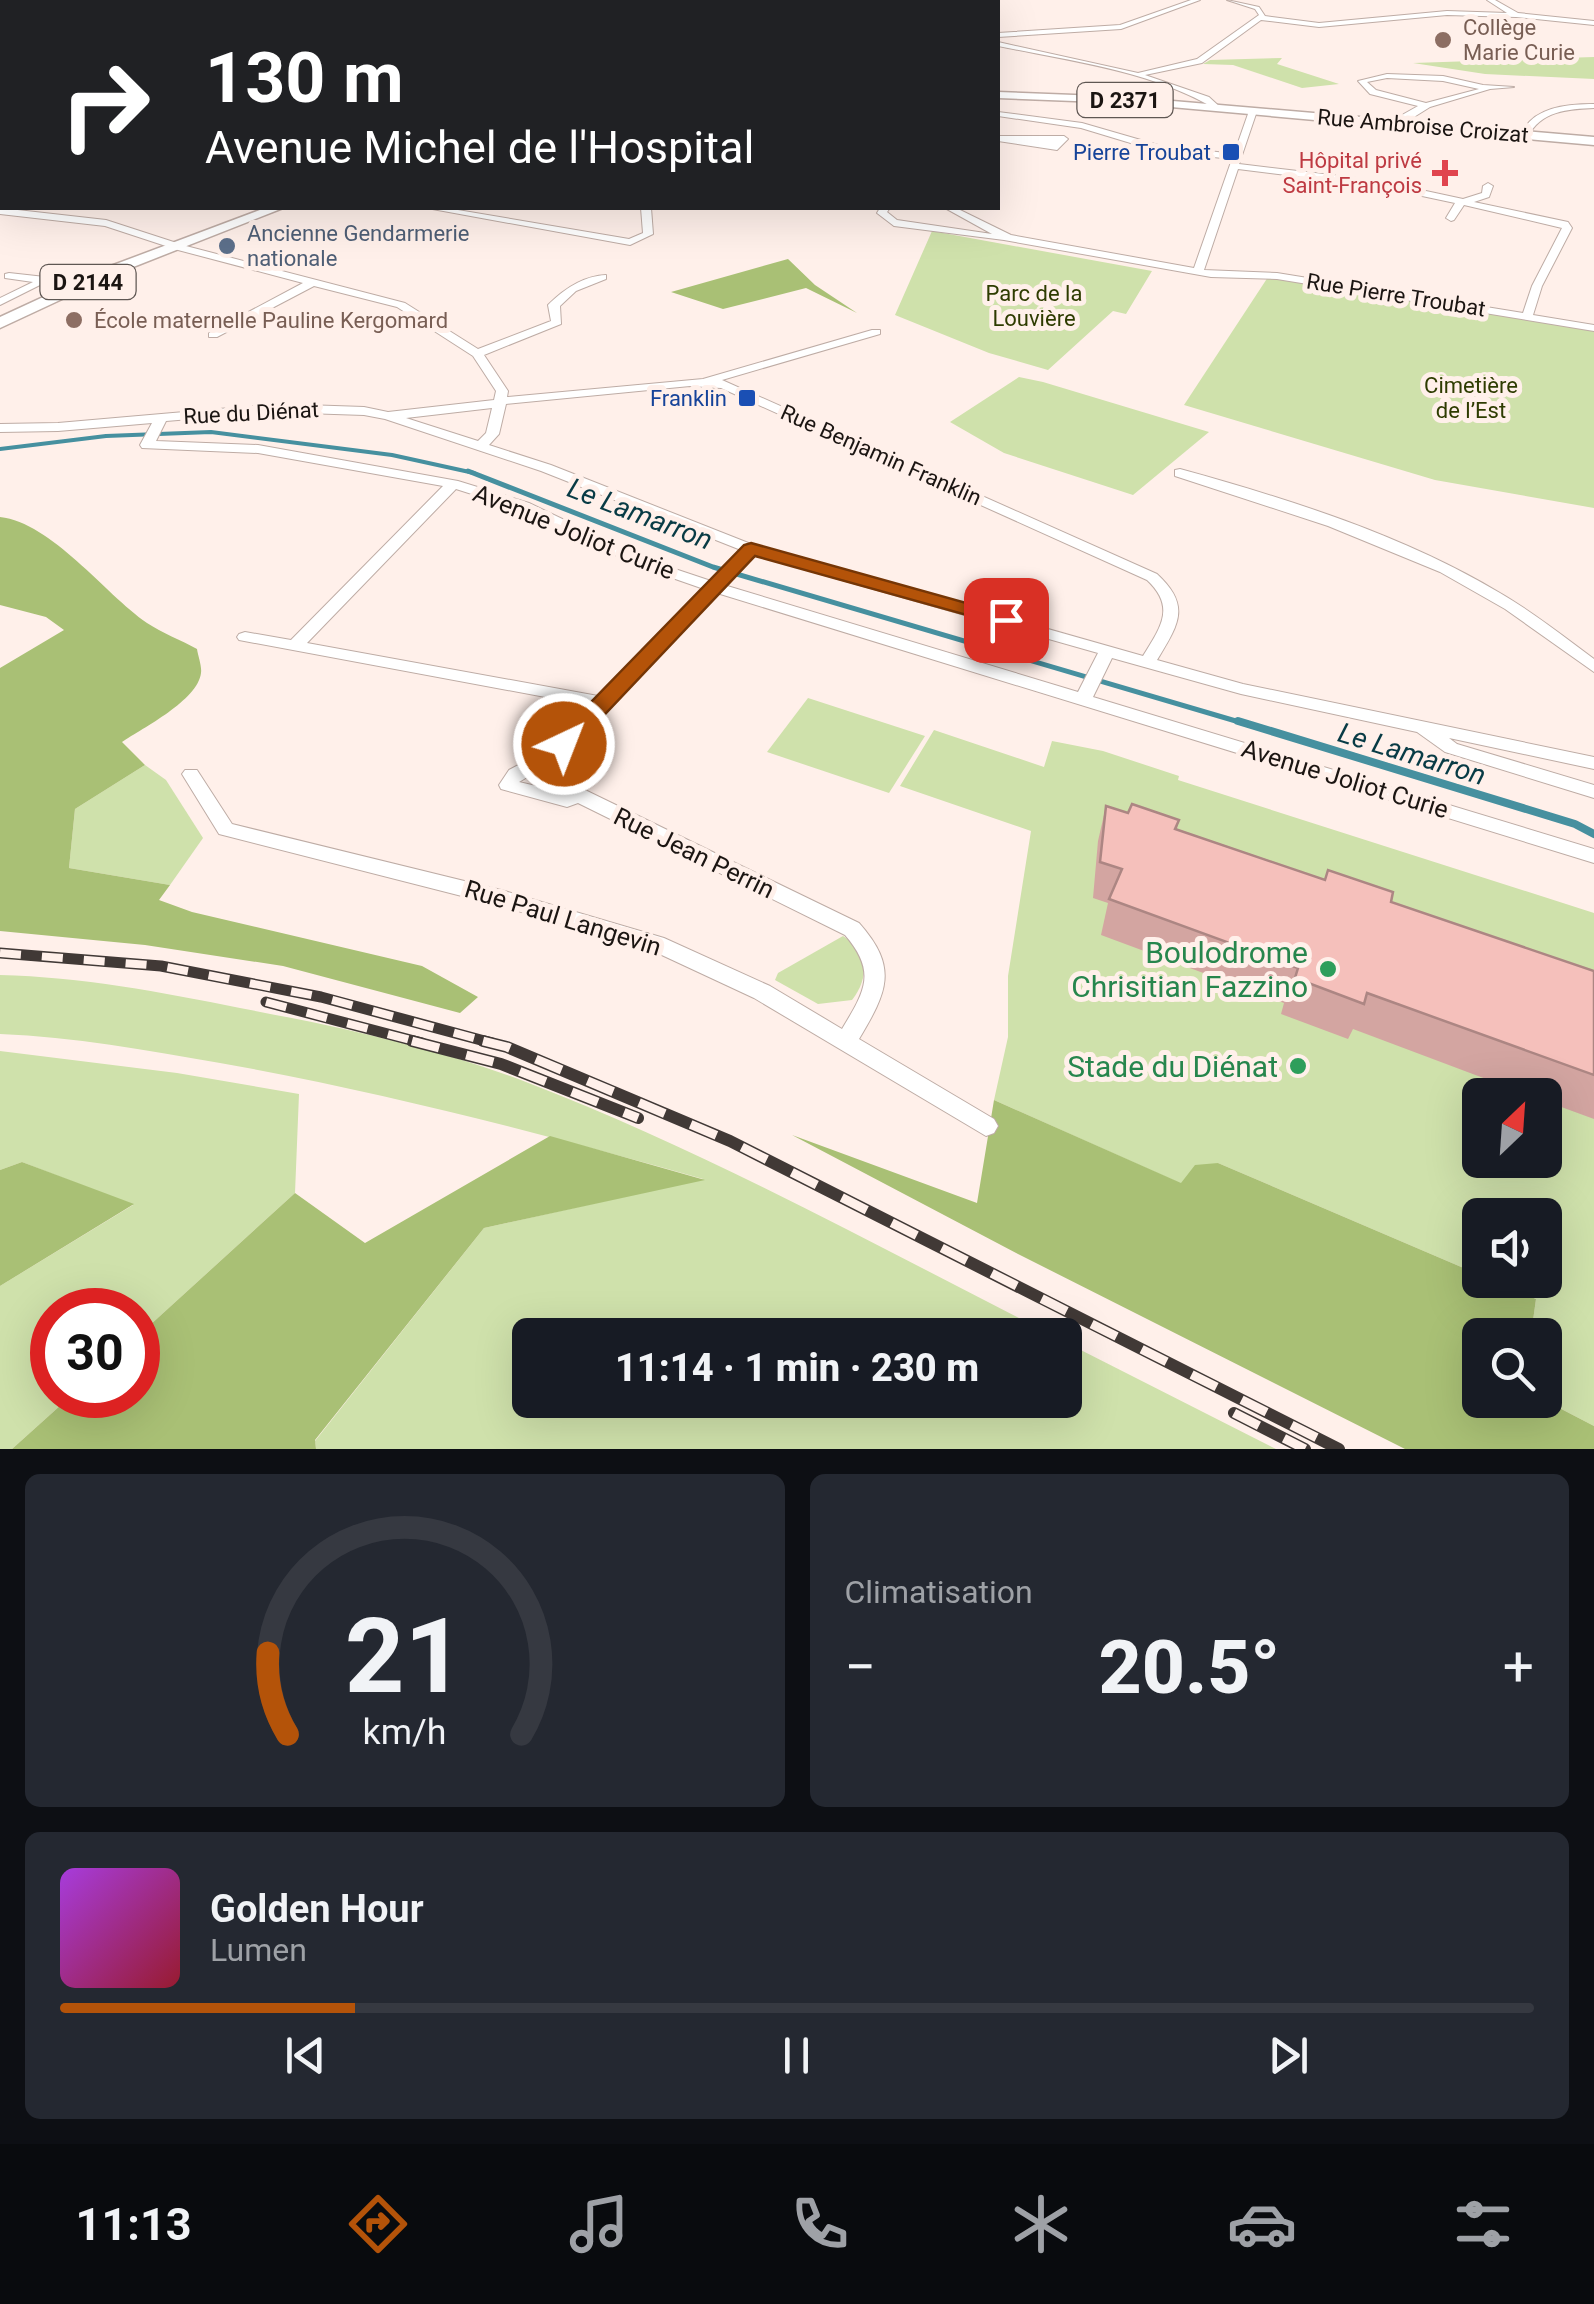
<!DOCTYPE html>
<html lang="fr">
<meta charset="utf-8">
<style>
:root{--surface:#171b24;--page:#242831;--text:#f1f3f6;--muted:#9ea1a6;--line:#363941;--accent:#b45309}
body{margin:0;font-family:Roboto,sans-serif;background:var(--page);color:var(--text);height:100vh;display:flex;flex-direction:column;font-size:38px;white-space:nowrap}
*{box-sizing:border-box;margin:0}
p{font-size:32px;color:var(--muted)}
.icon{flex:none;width:55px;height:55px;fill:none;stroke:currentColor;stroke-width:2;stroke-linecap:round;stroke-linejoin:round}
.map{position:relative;height:1449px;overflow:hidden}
.sheet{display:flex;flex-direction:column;gap:25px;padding:25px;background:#0d0f14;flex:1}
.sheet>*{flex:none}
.hud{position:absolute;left:0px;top:0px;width:1000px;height:210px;box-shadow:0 10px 40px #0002;background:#202124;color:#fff;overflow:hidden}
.needle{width:65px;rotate:25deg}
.buttons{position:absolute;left:1462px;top:1078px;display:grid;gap:20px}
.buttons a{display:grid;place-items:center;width:100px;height:100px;border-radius:15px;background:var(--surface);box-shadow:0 10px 40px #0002;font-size:50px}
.speed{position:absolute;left:30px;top:1288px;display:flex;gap:20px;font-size:50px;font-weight:700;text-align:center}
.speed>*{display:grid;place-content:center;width:130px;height:130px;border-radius:50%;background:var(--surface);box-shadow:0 10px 40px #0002;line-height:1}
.speed .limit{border:15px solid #d22;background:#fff;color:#111}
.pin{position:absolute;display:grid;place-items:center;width:85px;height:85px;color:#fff;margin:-42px;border-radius:20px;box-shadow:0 5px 15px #0006}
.me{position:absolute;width:110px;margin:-55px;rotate:43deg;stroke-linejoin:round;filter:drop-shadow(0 0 8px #0008)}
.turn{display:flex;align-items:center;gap:35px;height:210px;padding:0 40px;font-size:45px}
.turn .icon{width:130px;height:130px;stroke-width:2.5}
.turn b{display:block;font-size:70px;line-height:85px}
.big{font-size:75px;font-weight:800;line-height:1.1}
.sheet .tile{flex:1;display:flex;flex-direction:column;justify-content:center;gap:15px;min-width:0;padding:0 35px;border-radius:15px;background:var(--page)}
.sheet .dial{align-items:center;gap:0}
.dial svg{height:260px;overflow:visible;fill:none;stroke:var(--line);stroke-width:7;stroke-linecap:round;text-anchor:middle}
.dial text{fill:var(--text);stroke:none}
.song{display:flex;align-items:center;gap:30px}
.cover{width:120px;height:120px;border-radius:15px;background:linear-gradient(135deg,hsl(280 70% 55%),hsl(350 70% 35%))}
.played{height:10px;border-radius:5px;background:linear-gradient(90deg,var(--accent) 20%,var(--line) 20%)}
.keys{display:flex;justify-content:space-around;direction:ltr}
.heat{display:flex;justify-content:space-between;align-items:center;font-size:55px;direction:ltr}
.sheet .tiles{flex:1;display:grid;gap:25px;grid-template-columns:1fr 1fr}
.tile:last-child{grid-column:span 2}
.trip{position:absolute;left:512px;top:1318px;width:570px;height:100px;border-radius:15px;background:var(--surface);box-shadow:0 10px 40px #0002;font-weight:800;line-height:100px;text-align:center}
.tabs{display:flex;height:160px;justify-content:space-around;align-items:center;background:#090b0e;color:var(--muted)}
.tabs .icon{width:70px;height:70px}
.tabs .active{color:var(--accent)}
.tabs b{font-size:45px;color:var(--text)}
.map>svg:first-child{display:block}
</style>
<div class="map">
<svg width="1594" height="1449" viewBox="0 0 1594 1449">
<rect width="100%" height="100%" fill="#fff0ea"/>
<!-- green -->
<g fill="#cfe1ab" fill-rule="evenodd">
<path d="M1594 57V79L1485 74 1413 63Z"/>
<path d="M1282 58 1277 64 1339 84 1302 88 1233 65 1203 64 1210 60Z"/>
<path d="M932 231 1152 271 1126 314 1113 311 1048 370 989 353 895 315Z"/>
<path d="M1268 277 1594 330V508L1435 480 1184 405Z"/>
<path d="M1019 377 1043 382 1209 432 1133 495 1004 453 950 422Z"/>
<path d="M808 698 925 736 889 793 767 752Z"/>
<path d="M934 730 1044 767 1052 741 1103 751 1179 776 1178 780 1594 913V1426L1544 1400 1545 1335H1531L1536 1299 1491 1280H1545V1215H1480V1275L1218 1163 1182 1184 994 1100 1008 1037V976L1031 831 900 786ZM1480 1095H1545V1160H1480Z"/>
<path d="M145 765 166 780 203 838 170 885 69 868 75 809Z"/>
<path d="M843 936C868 952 870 977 852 1000L818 1004 775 980 778 973Z"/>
<path d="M0 975C81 977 161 992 240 1008 336 1026 435 1047 526 1082 708 1152 879 1247 1052 1335H530V1400H1065V1342L1276 1449H316L315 1441 484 1228 703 1179C543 1134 383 1092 220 1063 146 1050 74 1037 0 1034Z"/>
<path d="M0 1051 177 1073 299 1094 295 1193 138 1336V1310H52V1395H72L12 1449H0V1286L133 1205 22 1162 0 1170Z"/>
</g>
<!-- forest -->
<g fill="#a9c075">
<path d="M788 259 815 285 857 313 806 288 723 309 671 292Z"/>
<path d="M0 517C52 523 104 593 147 623 162 633 181 640 197 649 198 656 202 666 201 673 198 700 143 728 122 742L145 765 75 809 69 868 170 885 159 900 192 912 422 966 478 997 460 1013 283 966 145 945 0 931V668L64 630 46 617 0 605Z"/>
<path d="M994 1100 1181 1183 1195 1165 1218 1163 1480 1275V1280H1491L1536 1299 1531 1335H1480V1400H1544L1594 1426V1449H1405L1020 1255 792 1135 977 1203Z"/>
<path d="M550 1136 705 1180 484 1228 315 1440 316 1449H12L72 1395H138V1336L295 1193 365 1243Z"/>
<path d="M22 1162 134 1204 0 1286V1170Z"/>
</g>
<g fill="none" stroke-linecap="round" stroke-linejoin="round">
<!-- stream-far2 -->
<path stroke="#46909f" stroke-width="4" d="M0 449 106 436 211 432 392 455 474 473"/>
<!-- stream-far1 -->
<path stroke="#46909f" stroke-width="5" d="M468 471 713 567 1246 724"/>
<!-- stream -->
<path stroke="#46909f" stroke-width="8" d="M1238 721 1575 824 1594 834"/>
<defs>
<g id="minor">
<path d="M857 0H864L866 2H859Z"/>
<path d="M1191 0H1200L1121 29 998 37V33L1120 25Z"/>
<path d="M1227 0 1259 7 1265 16 1319 23 1447 11 1507 13 1487 0H1495L1518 13 1594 21V25L1516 17 1447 15 1319 27 1261 20 1202 63 1145 75 1209 97 1221 108 1217 110C1153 71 1071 61 998 46V42L1138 73 1197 59 1259 15 1255 9Z"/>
<path d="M0 20H2V24L0 25Z"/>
<rect x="0" y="57" width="2" height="5"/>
<path d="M1387 74 1443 76 1483 85 1514 87 1490 89 1430 107 1398 127 1394 124 1402 115 1418 106 1370 94 1358 81ZM1387 78 1443 81 1479 89 1426 103 1376 90 1367 82Z"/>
<path d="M1594 104V108C1568 109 1540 111 1528 137L1521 135C1532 107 1567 104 1594 104Z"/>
<path d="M1253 109 1257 111 1239 164 1375 180 1463 199 1482 193 1483 186 1488 183 1493 186 1489 197 1474 202 1568 222 1572 228 1542 286 1533 315 1594 325V331L1277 279 1211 277 1004 240 894 226 877 213 880 208H890L887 212 897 220 992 234 945 208H956L1011 235 1194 268 1232 159 1157 151 1081 128 998 116V112L1082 123 1158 145 1234 154 1249 111ZM1238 169 1375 186 1455 203 1446 218 1451 221 1454 220 1464 205 1562 228 1532 286 1523 313 1277 273 1204 270Z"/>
<path d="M1064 136 1068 139 1057 150 998 141V136Z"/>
<path d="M0 208 106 220 186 246 405 303 478 349 551 321 548 305C564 289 583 276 606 275V279L576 291 560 306 561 324 484 355 508 391 507 397 703 379 872 330H880V334L722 380 1157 574C1192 606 1178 625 1157 660L1243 684 1594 757V769L1449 738 1457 744 1594 785V798L1445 752 1417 732 1241 694 1112 658 1093 697 1594 849V863L717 593 576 738C566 759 569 774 585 790L859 923C899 968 887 992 859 1039L994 1119 998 1126 994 1133 986 1136 754 998 651 950 501 906 219 834 182 774 185 770H197L232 824 501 890 664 938 770 986 842 1029C865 991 877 972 845 935L578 803 567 807 501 789 499 785 509 770 554 746 563 731 588 705 239 640 237 637 239 634 245 632 291 640 443 486 258 453 142 448 140 445 152 423 58 431 0 432V424L58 423 275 404 364 407 388 412 494 400 496 391 473 356 397 307 314 286 217 337H209V333L303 283 178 250 105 226 0 214ZM690 386 721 388 1147 580C1176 607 1161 627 1143 656L756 546 551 465 489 445 499 434 506 404ZM492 408 486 433 478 441 406 418ZM275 412 364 415 385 419 541 471 741 550 711 581 648 560 529 503 458 481 258 445 156 441 166 421ZM456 489 519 509 638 566 704 589 598 696 307 643ZM754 555 1098 653 1078 692 724 585ZM551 763 553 774 566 793 519 782Z"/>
<path d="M427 208H446L629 239 643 233 641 208H651L653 234 630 245Z"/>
<path d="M9 273 45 277 50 280 0 305V298L33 282 5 278V274Z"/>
<path d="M1180 469C1289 499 1403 535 1500 593 1533 612 1563 636 1594 659V672L1505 609 1440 572 1328 526 1175 476V470Z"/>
</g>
<g id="secondary">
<path d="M398 2 415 0"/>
<path d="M0 95 2 94"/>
</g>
<g id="primary">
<path d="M998 92 1126 97 1594 137V145L1126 103 998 98Z"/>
<path d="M265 208H283L118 273 0 328V317L108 267Z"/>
</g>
</defs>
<!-- minor casing -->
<use href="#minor" stroke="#beaca5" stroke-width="2"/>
<!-- secondary casing -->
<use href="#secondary" stroke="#beaca5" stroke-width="25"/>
<!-- primary casing -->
<use href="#primary" stroke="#beaca5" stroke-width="3"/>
<!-- minor -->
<use href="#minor" fill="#fff" fill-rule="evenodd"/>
<!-- secondary -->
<use href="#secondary" stroke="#fff" stroke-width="22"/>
<!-- primary -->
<use href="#primary" fill="#fff" fill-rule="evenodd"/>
<defs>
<g id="rail-far1">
<path d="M0 953 161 966 321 997 492 1043"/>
<path d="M266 1002 422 1043"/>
</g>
<g id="rail">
<path d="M412 1041 501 1064 638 1118"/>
<path d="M483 1041 507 1047 730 1141 1339 1449"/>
<path d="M1234 1413 1305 1449"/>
</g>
</defs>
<!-- rail-far1 casing -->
<use href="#rail-far1" stroke="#413936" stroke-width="11"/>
<!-- rail casing -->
<use href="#rail" stroke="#413936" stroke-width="12"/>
<!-- rail-far1 -->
<use href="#rail-far1" stroke="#fff0ea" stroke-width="8" stroke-dasharray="21" stroke-linecap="butt"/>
<!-- rail -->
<use href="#rail" stroke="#fff0ea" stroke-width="9" stroke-dasharray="28" stroke-linecap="butt"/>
</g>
<!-- wall -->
<g fill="#d3a5a1">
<path d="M59 0H173L170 2H58Z"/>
<path d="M1106 806 1128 813 1179 820 1177 829 1594 971V1119L1545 1101V1095H1529L1353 1029 1348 1039 1281 1014 1284 1003 1101 935 1108 903 1093 898 1098 841Z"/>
</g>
<!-- shaded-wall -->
<path fill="#ac8683" d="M87 0H106V2H66Z"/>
<!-- building -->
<g fill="#f5c0bb" stroke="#ac8683" stroke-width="2.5">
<path d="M59 0H87L58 2Z"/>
<path d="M1132 804 1179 820 1175 829 1325 880 1328 870 1393 892 1391 902 1594 971V1075L1367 993 1364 1004 1295 978 1298 968 1109 899 1122 869 1100 862 1106 806 1128 813Z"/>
</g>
<!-- route -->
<path fill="#b45309" stroke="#753606" stroke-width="2.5" d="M751 543 1013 616 1016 620 1006 626 755 556 572 749H555L552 744 555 739 744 545Z"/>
<!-- markers -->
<g fill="#8d6e63" stroke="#fff0ea" stroke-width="4">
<circle cx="1443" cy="40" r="10"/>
<circle cx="74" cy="320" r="10"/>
</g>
<g fill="#1a4fb4" stroke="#fff0ea" stroke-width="4">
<rect x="1221" y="142" width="20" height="20" rx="5"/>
<rect x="737" y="388" width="20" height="20" rx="5"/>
</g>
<path fill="#e0444e" stroke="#fff0ea" stroke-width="4" d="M1440 158h10v10h10v10h-10v10h-10v-10h-10v-10h10z"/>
<circle fill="#5c6f8a" stroke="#fff0ea" stroke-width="4" cx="227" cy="246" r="10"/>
<g fill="#2e9e5b" stroke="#fff0ea" stroke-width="4">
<circle cx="1328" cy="969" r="10"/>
<circle cx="1298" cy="1066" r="10"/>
</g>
<g text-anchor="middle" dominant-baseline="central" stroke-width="10" stroke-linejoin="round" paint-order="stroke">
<!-- far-education labels -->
<g font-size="22" fill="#785e54" stroke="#fff0ea" text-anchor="start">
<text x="1463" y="27">Collège<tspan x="1463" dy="25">Marie Curie</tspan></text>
<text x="94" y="320">École maternelle Pauline Kergomard</text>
</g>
<!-- shield labels -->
<g fill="#fff0ea" stroke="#5f5753" stroke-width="2.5">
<rect x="1077.5" y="83" width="95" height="34" rx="8"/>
<rect x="40.5" y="265" width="95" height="34" rx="8"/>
</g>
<g font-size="22" font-weight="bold" fill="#1b1512">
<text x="1125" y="100">D 2371</text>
<text x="88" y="282">D 2144</text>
</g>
<!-- far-street labels -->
<g font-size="22" fill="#1b1512" stroke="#fff0ea">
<text transform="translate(1423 126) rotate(5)">Rue Ambroise Croizat</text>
<text transform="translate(1396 295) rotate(9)">Rue Pierre Troubat</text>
<text transform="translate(251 413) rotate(-3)">Rue du Diénat</text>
<text transform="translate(881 455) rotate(24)">Rue Benjamin Franklin</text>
</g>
<!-- far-transit labels -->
<g font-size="22" fill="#164399" stroke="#fff0ea" text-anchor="end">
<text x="1211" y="152">Pierre Troubat</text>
<text x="727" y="398">Franklin</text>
</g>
<!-- far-health labels -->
<g font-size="22" fill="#be3a42" stroke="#fff0ea" text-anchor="end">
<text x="1422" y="160">Hôpital privé<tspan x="1422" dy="25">Saint-François</tspan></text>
</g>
<!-- far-service labels -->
<g font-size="22" fill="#4e5e75" stroke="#fff0ea" text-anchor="start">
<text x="247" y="233">Ancienne Gendarmerie<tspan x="247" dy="25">nationale</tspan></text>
</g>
<!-- far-park labels -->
<g font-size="22" fill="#2e3c01" stroke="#fff0ea">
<text x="1034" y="293">Parc de la<tspan x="1034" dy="25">Louvière</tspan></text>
<text x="1471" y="385">Cimetière<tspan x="1471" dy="25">de l’Est</tspan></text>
</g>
<!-- street labels -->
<g font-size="25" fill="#1b1512" stroke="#fff0ea">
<text transform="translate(574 532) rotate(22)">Avenue Joliot Curie</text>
<text transform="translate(1345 779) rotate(17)">Avenue Joliot Curie</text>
<text transform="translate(694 853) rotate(26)">Rue Jean Perrin</text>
<text transform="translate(563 918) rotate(17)">Rue Paul Langevin</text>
</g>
<!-- water labels -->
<g font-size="28" font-style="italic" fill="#083b45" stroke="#fff0ea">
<text transform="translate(640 514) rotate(21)">Le Lamarron</text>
<text transform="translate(1412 754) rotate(17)">Le Lamarron</text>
</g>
<!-- near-leisure labels -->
<g font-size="30" fill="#27864d" stroke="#fff0ea" text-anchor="end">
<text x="1308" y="952">Boulodrome<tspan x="1308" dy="34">Chrisitian Fazzino</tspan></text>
<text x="1278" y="1066">Stade du Diénat</text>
</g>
</g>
</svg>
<div class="buttons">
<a><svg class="needle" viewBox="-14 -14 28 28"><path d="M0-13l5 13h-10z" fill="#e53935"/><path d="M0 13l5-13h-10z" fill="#9ea1a6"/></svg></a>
<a><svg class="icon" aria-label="sound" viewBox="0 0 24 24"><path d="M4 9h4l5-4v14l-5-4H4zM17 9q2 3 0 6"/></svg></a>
<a><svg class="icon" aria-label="search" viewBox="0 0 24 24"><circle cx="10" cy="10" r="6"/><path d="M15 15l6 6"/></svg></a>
</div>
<div class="speed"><div class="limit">30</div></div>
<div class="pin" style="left:1006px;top:620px;background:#d93025"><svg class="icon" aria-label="arrive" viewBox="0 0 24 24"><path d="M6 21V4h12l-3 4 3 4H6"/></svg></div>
<svg class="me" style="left:564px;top:744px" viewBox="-20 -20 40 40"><circle r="17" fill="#b45309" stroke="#fff" stroke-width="3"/><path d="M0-11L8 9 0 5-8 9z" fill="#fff"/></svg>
<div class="trip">11:14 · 1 min · 230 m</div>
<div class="hud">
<div class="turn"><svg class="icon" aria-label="right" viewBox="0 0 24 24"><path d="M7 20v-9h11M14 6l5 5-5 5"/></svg><div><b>130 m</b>Avenue Michel de l'Hospital</div></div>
</div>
</div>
<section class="sheet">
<div class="tiles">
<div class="tile dial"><svg viewBox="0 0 100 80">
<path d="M14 69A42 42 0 1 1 86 69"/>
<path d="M14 69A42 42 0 0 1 8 44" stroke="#b45309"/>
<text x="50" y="56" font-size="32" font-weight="700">21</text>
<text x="50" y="72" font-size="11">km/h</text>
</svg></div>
<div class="tile"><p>Climatisation</p>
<div class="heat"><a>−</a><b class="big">20.5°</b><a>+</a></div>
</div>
<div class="tile">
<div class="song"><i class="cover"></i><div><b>Golden Hour</b><p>Lumen</p></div></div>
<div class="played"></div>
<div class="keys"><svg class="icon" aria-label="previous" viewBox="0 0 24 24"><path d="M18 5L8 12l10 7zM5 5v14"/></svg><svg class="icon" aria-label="pause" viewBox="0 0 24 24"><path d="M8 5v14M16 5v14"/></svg><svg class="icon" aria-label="next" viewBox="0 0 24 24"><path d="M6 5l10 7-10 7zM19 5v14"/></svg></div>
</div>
</div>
</section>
<nav class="tabs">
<b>11:13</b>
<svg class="icon active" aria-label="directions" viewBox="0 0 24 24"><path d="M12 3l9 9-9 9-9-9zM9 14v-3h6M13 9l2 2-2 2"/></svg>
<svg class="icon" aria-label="music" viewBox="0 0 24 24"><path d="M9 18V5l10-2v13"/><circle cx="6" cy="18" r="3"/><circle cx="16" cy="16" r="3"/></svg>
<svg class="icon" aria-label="phone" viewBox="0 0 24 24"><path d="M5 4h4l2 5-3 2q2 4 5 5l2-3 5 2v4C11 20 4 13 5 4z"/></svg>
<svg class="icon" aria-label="climate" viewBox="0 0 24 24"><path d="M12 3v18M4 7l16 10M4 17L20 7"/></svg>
<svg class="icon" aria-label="car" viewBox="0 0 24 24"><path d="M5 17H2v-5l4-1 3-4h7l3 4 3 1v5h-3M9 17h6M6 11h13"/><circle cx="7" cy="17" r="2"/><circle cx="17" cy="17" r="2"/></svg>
<svg class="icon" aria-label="filters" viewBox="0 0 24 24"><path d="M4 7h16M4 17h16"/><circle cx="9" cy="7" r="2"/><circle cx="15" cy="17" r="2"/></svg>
</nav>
